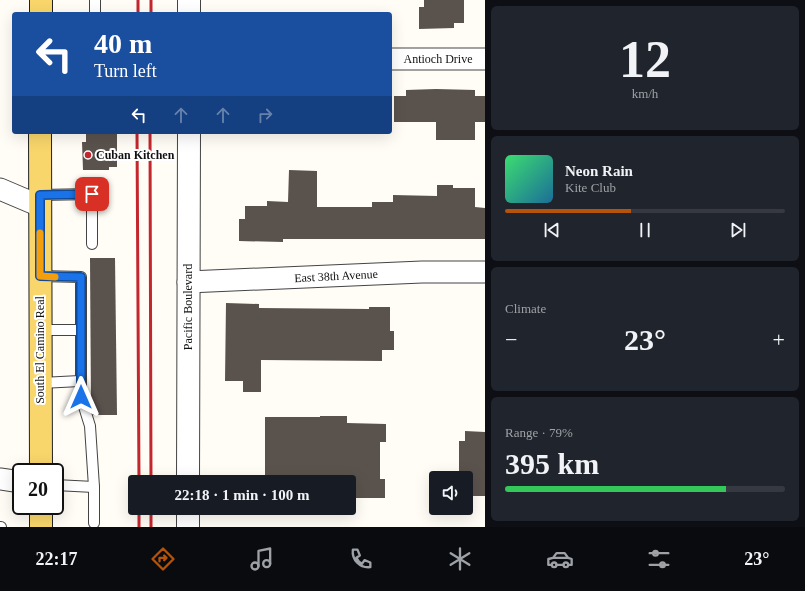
<!DOCTYPE html>
<meta charset="utf-8">
<style>
:root{--surface:#171b24;--page:#20242c;--text:#f1f3f6;--muted:#9ea1a6;--line:#363941;--accent:#b45309}
body{margin:0;font-family:Georgia,serif;background:var(--page);color:var(--text);height:100vh;display:flex;flex-direction:column;font-size:15px;white-space:nowrap}
*{box-sizing:border-box;margin:0}
p{font-size:13px;color:var(--muted)}
.icon{flex:none;width:22px;height:22px;fill:none;stroke:currentColor;stroke-width:2;stroke-linecap:round;stroke-linejoin:round}
.map{position:relative;flex:1;overflow:hidden}
.drawer{display:flex;flex-direction:column;gap:6px;padding:6px;background:#0d0f14;width:320px}
.drawer>*{flex:none}
.guide{position:absolute;left:12px;top:12px;width:380px;height:122px;border-radius:4px;box-shadow:0 4px 16px #0002;background:#1a4fa0;color:#fff;overflow:hidden}
.buttons{position:absolute;left:429px;top:471px;display:grid;gap:8px}
.buttons a{display:grid;place-items:center;width:44px;height:44px;border-radius:4px;background:var(--surface);box-shadow:0 4px 16px #0002;font-size:20px}
.speed{position:absolute;left:12px;top:463px;display:flex;gap:8px;font-size:20px;font-weight:700;text-align:center}
.speed>*{display:grid;place-content:center;width:52px;height:52px;border-radius:50%;background:var(--surface);box-shadow:0 4px 16px #0002;line-height:1}
.speed .limit{border:2px solid #111;border-radius:6px;background:#fff;color:#111}
.pin{position:absolute;display:grid;place-items:center;width:34px;height:34px;color:#fff;margin:-17px;border-radius:8px;box-shadow:0 2px 6px #0006}
.me{position:absolute;width:44px;margin:-22px;rotate:0deg;stroke-linejoin:round;filter:drop-shadow(0 0 3px #0008)}
.turn{display:flex;align-items:center;gap:14px;height:84px;padding:0 16px;font-size:18px}
.turn .icon{width:52px;height:52px;stroke-width:2.5}
.turn b{display:block;font-size:28px;line-height:34px}
.lanes{display:flex;align-items:center;height:38px;padding:0 16px;background:#0003;justify-content:center;gap:20px;direction:ltr}
.lanes .off{opacity:.35}
.big{font-size:30px;font-weight:700;line-height:1.1}
.drawer .widget{flex:1;display:flex;flex-direction:column;justify-content:center;gap:6px;min-width:0;padding:0 14px;border-radius:6px;background:var(--page)}
.drawer .dial{align-items:center;gap:0}
.dial b{font-size:52px;line-height:1}
.song{display:flex;align-items:center;gap:12px}
.cover{width:48px;height:48px;border-radius:6px;background:linear-gradient(135deg,hsl(140 70% 55%),hsl(200 70% 35%))}
.played{height:4px;border-radius:2px;background:linear-gradient(90deg,var(--accent) 45%,var(--line) 45%)}
.keys{display:flex;justify-content:space-around;direction:ltr}
.heat{display:flex;justify-content:space-between;align-items:center;font-size:22px;direction:ltr}
.charge{height:6px;border-radius:3px;background:linear-gradient(90deg,#34c759 79%,var(--line) 0)}
.trip{position:absolute;left:128px;top:475px;width:228px;height:40px;border-radius:4px;background:var(--surface);box-shadow:0 4px 16px #0002;font-weight:700;line-height:40px;text-align:center}
.tab-bar{display:flex;height:64px;justify-content:space-around;align-items:center;background:#090b0e;color:var(--muted)}
.tab-bar .icon{width:28px;height:28px}
.tab-bar .active{color:var(--accent)}
.tab-bar b{font-size:18px;color:var(--text)}
main{display:flex;flex:1;min-height:0}
.map>svg:first-child{display:block}
</style>
<main>
<div class="map">
<svg width="485" height="527" viewBox="0 0 485 527">
<rect width="100%" height="100%" fill="#fffdf5"/>
<!-- building -->
<g fill="#5a524d">
<path d="M424 0H464V23H454V28L419 29V7H424Z"/>
<path d="M436 89 475 90V96H485V122H475V140H436V122H394V96H406V90Z"/>
<path d="M86 132H117V167H109V170H83L82 142H86Z"/>
<path d="M289 170 317 171V207H372V202H393V195L437 196V185H453V188H475V207L485 208V239H283V242L239 241V219H245V206H267V201L288 202Z"/>
<path d="M90 258H115L117 415H93L91 408Z"/>
<path d="M226 303 259 304V308L369 309V307H390V331H394V350H382V361L261 360V392H243V381H225Z"/>
<path d="M320 416H347V423L386 424V442H380V479H385V498H351L352 482H265V417H320Z"/>
<path d="M465 431 485 432V496H466V478H459V441H465Z"/>
</g>
<g fill="none" stroke-linecap="round" stroke-linejoin="round">
<defs>
<g id="service">
<path d="M95 14V0"/>
<path d="M40 195 92 194V244"/>
<path d="M40 276 81 277V397L90 426 94 487V523"/>
<path d="M40 330H81"/>
<path d="M41 383 80 381"/>
<path d="M55 485 94 487"/>
<path d="M0 527H1"/>
</g>
<g id="minor">
<path d="M390 59H485"/>
<path d="M0 189 40 206"/>
<path d="M188 282 422 272H485"/>
<path d="M0 479 21 482"/>
</g>
<g id="tertiary">
<path d="M189 14V0"/>
<path d="M188 482 189 132"/>
<path d="M188 527V508"/>
</g>
<g id="primary">
<path d="M41 14V0"/>
<path d="M40 132 41 472"/>
<path d="M41 506V527"/>
</g>
</defs>
<!-- service casing -->
<use href="#service" stroke="#444" stroke-width="12"/>
<!-- minor casing -->
<use href="#minor" stroke="#444" stroke-width="23"/>
<!-- tertiary casing -->
<use href="#tertiary" stroke="#444" stroke-width="24"/>
<!-- primary casing -->
<use href="#primary" stroke="#222" stroke-width="24"/>
<!-- service -->
<use href="#service" stroke="#fff" stroke-width="10"/>
<!-- minor -->
<use href="#minor" stroke="#fff" stroke-width="21"/>
<!-- tertiary -->
<use href="#tertiary" stroke="#fff" stroke-width="22"/>
<!-- primary -->
<use href="#primary" stroke="#f9d66b" stroke-width="22"/>
<!-- rail -->
<g stroke="#c4262e" stroke-width="3">
<path d="M138 14V0"/>
<path d="M151 14V0"/>
<path d="M137 132 139 482"/>
<path d="M150 132 151 482"/>
<path d="M139 508V527"/>
<path d="M151 508V527"/>
</g>
</g>
<g fill="none" stroke-linecap="round" stroke-linejoin="round">
<defs>
<path id="route" d="M81 397V277L40 276V195L92 194"/>
</defs>
<!-- route casing -->
<use href="#route" stroke="#114b97" stroke-width="10"/>
<!-- route -->
<use href="#route" stroke="#1a73e8" stroke-width="7"/>
<!-- slow -->
<path stroke="#f59e0b" stroke-width="7" d="M40 233V276L55 277"/>
</g>
<!-- markers -->
<circle fill="#c4262e" stroke="#fff" stroke-width="1.5" cx="88" cy="155" r="4"/>
<g text-anchor="middle" dominant-baseline="central" stroke-width="4" stroke-linejoin="round" paint-order="stroke">
<!-- street labels -->
<g font-size="12" fill="#111" stroke="#fff">
<text x="438" y="59">Antioch Drive</text>
<text transform="translate(336 276) rotate(-3)">East 38th Avenue</text>
<text transform="translate(188 307) rotate(-90)">Pacific Boulevard</text>
<text transform="translate(40 350) rotate(-90)">South El Camino Real</text>
</g>
<!-- poi labels -->
<g font-size="12" font-weight="bold" fill="#111" stroke="#fff" text-anchor="start">
<text x="96" y="155">Cuban Kitchen</text>
</g>
</g>
</svg>
<div class="buttons">
<a><svg class="icon" aria-label="sound" viewBox="0 0 24 24"><path d="M4 9h4l5-4v14l-5-4H4zM17 9q2 3 0 6"/></svg></a>
</div>
<div class="speed"><div class="limit">20</div></div>
<div class="pin" style="left:92px;top:194px;background:#d93025"><svg class="icon" aria-label="arrive" viewBox="0 0 24 24"><path d="M6 21V4h12l-3 4 3 4H6"/></svg></div>
<svg class="me" style="left:81px;top:397px" viewBox="-20 -20 40 40"><path d="M0-17L14 15 0 8-14 15z" fill="#1a73e8" stroke="#fff" stroke-width="4"/></svg>
<div class="trip">22:18 · 1 min · 100 m</div>
<div class="guide">
<div class="turn"><svg class="icon" aria-label="left" viewBox="0 0 24 24"><path d="M17 20v-9H6M10 6l-5 5 5 5"/></svg><div><b>40 m</b>Turn left</div></div>
<div class="lanes"><svg class="icon" aria-label="left" viewBox="0 0 24 24"><path d="M17 20v-9H6M10 6l-5 5 5 5"/></svg><svg class="icon off" aria-label="ahead" viewBox="0 0 24 24"><path d="M12 20V5M6 11l6-6 6 6"/></svg><svg class="icon off" aria-label="ahead" viewBox="0 0 24 24"><path d="M12 20V5M6 11l6-6 6 6"/></svg><svg class="icon off" aria-label="right" viewBox="0 0 24 24"><path d="M7 20v-9h11M14 6l5 5-5 5"/></svg></div>
</div>
</div>
<section class="drawer">
<div class="widget dial"><b>12</b><p>km/h</p></div>
<div class="widget">
<div class="song"><i class="cover"></i><div><b>Neon Rain</b><p>Kite Club</p></div></div>
<div class="played"></div>
<div class="keys"><svg class="icon" aria-label="previous" viewBox="0 0 24 24"><path d="M18 5L8 12l10 7zM5 5v14"/></svg><svg class="icon" aria-label="pause" viewBox="0 0 24 24"><path d="M8 5v14M16 5v14"/></svg><svg class="icon" aria-label="next" viewBox="0 0 24 24"><path d="M6 5l10 7-10 7zM19 5v14"/></svg></div>
</div>
<div class="widget"><p>Climate</p>
<div class="heat"><a>−</a><b class="big">23°</b><a>+</a></div>
</div>
<div class="widget"><p>Range · 79%</p><b class="big">395 km</b><div class="charge"></div></div>
</section>
</main>
<nav class="tab-bar">
<b>22:17</b>
<svg class="icon active" aria-label="directions" viewBox="0 0 24 24"><path d="M12 3l9 9-9 9-9-9zM9 14v-3h6M13 9l2 2-2 2"/></svg>
<svg class="icon" aria-label="music" viewBox="0 0 24 24"><path d="M9 18V5l10-2v13"/><circle cx="6" cy="18" r="3"/><circle cx="16" cy="16" r="3"/></svg>
<svg class="icon" aria-label="phone" viewBox="0 0 24 24"><path d="M5 4h4l2 5-3 2q2 4 5 5l2-3 5 2v4C11 20 4 13 5 4z"/></svg>
<svg class="icon" aria-label="climate" viewBox="0 0 24 24"><path d="M12 3v18M4 7l16 10M4 17L20 7"/></svg>
<svg class="icon" aria-label="car" viewBox="0 0 24 24"><path d="M5 17H2v-5l4-1 3-4h7l3 4 3 1v5h-3M9 17h6M6 11h13"/><circle cx="7" cy="17" r="2"/><circle cx="17" cy="17" r="2"/></svg>
<svg class="icon" aria-label="filters" viewBox="0 0 24 24"><path d="M4 7h16M4 17h16"/><circle cx="9" cy="7" r="2"/><circle cx="15" cy="17" r="2"/></svg>
<b>23°</b>
</nav>
